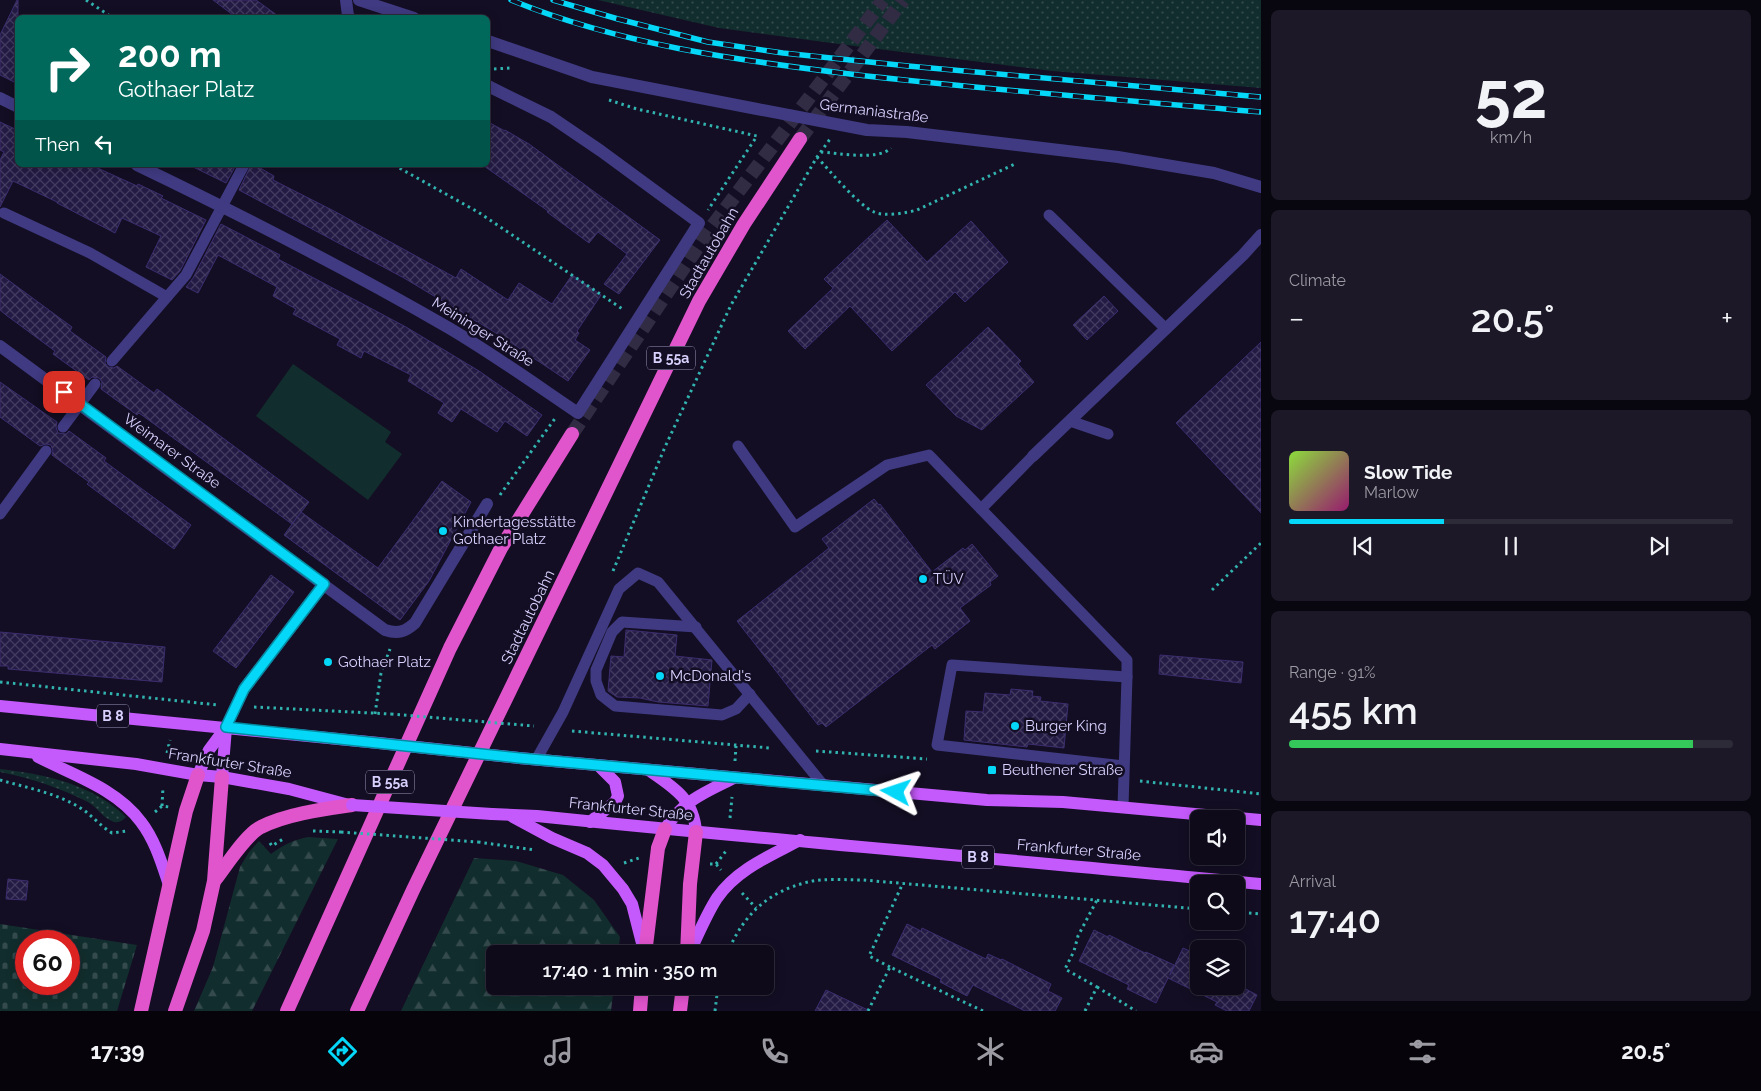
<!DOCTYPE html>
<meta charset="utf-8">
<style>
:root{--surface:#0e0a1a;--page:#1c1827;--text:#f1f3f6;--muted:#9b9aa2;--line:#2e2b39;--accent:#04d7f7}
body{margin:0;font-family:Raleway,sans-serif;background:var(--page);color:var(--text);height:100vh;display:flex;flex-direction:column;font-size:19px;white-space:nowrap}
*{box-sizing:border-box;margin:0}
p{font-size:16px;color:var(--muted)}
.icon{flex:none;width:28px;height:28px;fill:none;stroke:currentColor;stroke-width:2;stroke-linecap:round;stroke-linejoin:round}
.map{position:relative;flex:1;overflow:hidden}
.sheet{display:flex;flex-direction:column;gap:10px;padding:10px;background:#08060e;width:500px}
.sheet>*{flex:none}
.banner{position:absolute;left:15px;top:15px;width:475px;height:152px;border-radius:8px;box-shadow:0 2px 12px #0003,0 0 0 1px var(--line);background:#00695c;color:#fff;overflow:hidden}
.buttons{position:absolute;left:1190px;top:810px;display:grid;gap:10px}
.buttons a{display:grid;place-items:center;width:55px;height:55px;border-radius:8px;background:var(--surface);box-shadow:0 2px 12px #0003,0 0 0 1px var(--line);font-size:25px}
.speed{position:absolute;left:15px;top:930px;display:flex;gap:10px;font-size:25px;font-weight:700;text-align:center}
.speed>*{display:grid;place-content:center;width:65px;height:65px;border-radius:50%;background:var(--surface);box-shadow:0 2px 12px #0003,0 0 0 1px var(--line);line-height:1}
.speed .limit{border:8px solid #d22;background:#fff;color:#111}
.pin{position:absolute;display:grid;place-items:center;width:42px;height:42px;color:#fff;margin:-21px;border-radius:10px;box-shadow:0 2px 8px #0006}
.me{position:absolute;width:55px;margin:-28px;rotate:275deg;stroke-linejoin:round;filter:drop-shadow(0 0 4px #0008)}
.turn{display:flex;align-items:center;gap:18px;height:105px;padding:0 20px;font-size:22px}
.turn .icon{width:65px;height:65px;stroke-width:2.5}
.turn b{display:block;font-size:35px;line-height:42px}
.then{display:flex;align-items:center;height:48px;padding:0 20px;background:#0003;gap:10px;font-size:19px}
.big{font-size:38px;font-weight:600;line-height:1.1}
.sheet .card{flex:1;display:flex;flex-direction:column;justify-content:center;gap:8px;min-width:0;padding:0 18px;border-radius:8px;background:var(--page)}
.sheet .dial{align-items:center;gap:0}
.dial b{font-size:65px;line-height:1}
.song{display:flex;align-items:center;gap:15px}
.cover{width:60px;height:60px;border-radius:8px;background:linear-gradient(135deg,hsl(90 70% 55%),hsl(320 70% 35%))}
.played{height:5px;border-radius:2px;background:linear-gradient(90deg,var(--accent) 35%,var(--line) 35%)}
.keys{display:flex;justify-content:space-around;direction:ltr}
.heat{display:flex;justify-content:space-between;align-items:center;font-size:28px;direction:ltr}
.charge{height:8px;border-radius:4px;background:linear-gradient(90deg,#34c759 91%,var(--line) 0)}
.trip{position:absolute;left:486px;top:945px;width:288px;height:50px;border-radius:8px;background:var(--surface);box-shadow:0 2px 12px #0003,0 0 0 1px var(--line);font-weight:600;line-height:50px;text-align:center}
.dock{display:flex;height:80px;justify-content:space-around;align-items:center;background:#06040a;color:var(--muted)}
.dock .icon{width:35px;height:35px}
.dock .on{color:var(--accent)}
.dock b{font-size:22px;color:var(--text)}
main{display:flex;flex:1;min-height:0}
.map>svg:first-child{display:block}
</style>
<main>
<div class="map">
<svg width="1261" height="1011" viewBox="0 0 1261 1011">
<defs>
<pattern id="grass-dots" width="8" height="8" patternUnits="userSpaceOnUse" patternTransform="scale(1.25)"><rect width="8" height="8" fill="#122d2d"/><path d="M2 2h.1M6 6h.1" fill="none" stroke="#344a4c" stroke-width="1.8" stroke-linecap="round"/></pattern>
<pattern id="forest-firs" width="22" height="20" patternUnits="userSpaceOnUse" patternTransform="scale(1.25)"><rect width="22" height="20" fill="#122d2d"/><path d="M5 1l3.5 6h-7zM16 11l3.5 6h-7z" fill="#344a4c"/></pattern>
<pattern id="cemetery-stones" width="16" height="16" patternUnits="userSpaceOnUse" patternTransform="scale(1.25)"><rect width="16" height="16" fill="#122d2d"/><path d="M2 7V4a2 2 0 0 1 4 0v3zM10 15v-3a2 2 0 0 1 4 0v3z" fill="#344a4c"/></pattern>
<pattern id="building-cross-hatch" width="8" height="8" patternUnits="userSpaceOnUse" patternTransform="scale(1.25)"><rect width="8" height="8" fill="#241b44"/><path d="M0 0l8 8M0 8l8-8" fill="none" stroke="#433b60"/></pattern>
</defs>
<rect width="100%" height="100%" fill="#130e23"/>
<!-- grass -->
<g fill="url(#grass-dots)">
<path d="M598 0H1261V88L1052 71 839 44 719 28Z"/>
<path d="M0 769C45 774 92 784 126 817 122 821 118 824 112 821 103 818 97 807 88 802 60 788 31 778 0 772Z"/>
</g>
<!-- forest -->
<g fill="url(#forest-firs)">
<path d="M308 837 338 839 252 1011H194L213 967 240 867 249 852 259 841 271 854C283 845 293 840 308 837Z"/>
<path d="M474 858 516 861 563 875 594 900 620 937 618 954H495V986H614L611 1011H401Z"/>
</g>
<!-- cemetery -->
<path fill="url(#cemetery-stones)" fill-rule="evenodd" d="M0 924 137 945 117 1011H0ZM26 941H69V984H26Z"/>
<!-- park -->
<path fill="#122d2d" d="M293 364 391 432 385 442 402 454 368 500 256 416Z"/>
<!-- building -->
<g fill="url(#building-cross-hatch)" stroke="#3c2d6f">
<path d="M17 0H18V84L0 75V35Z"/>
<path d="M213 0H256L281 18H237Z"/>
<path d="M0 122 15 129 18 123V165H91L137 186 138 184 163 196 161 198 206 220 180 271 172 280 146 267 161 236 122 218 115 233 57 203V202L13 181 0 207V160L4 152 0 150Z"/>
<path d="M488 122 505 131V130L529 144 660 240 619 294 604 284 627 254 598 232 589 243 547 212 548 211 484 166 488 165Z"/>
<path d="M189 165H236L226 183Z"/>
<path d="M251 165H255L274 176 273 180 334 211 456 278 461 269 508 300 519 283 552 304 572 275 601 295 577 331 579 333 575 340 590 350 568 381 499 335 404 278 239 190Z"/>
<path d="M887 220 927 262 971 221 1008 262 965 302 955 292 892 351 850 306 805 349 788 331 833 288 824 279Z"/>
<path d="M221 224 280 255 278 259 406 327 479 371 542 415 527 436 505 421 497 432 461 409 452 422 438 413 444 403 408 381 411 375 364 351 361 358 337 345 340 339 293 314 296 309 273 296 277 287 218 255 198 293 186 287 193 278Z"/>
<path d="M0 274 72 327 70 331 106 357 105 363 108 367 114 368 117 366 154 393 157 389 309 502 292 524 139 413 137 415 101 389 102 382 99 378 92 377 89 380 53 354 55 351 6 315 0 310Z"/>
<path d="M1104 296 1118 311 1087 340 1073 325Z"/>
<path d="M988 327 1021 361 1018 364 1034 382 982 430 956 416 926 385Z"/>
<path d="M1261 342V513L1176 423Z"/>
<path d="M0 382 57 422 56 427 58 433 66 434 69 431 106 458 104 461 191 525 174 549 87 484 89 482 52 455 53 451 51 445 46 444 40 446 0 417Z"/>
<path d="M442 481 471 502 429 581 400 620 284 535 301 512 378 568Z"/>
<path d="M874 499 879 505 880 504 932 572 963 548 965 550 972 544 998 576 990 582 991 585 960 608 970 621 935 649 932 645 826 727 822 723 818 725 737 621 829 548 822 539Z"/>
<path d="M271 575 294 592 236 668 213 651Z"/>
<path d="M626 630 677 635 675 656 712 660 708 706 658 702 640 698 617 697 608 691 611 656 624 657Z"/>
<path d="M0 632 165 647 162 682 8 669V666H0Z"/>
<path d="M1160 655 1243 662 1241 683 1159 674Z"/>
<path d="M1011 689 1033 691 1032 696 1041 697 1040 701 1068 704 1064 748 1028 744 1027 747 964 740 966 711 983 712 985 693 1010 695Z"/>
<path d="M8 879 28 881 26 900 6 899Z"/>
<path d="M907 924 921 931 922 928 986 959 988 954 1001 960 1002 959 1051 984 1048 991 1062 998 1055 1011H1025L973 985 967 996 940 982 941 979 892 955Z"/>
<path d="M1094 930 1108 937 1109 935 1145 953 1146 952 1174 965 1170 975 1183 948 1199 955V986H1240L1257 995 1249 1011H1227L1215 1005 1217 1002 1168 978 1156 1003 1127 989 1129 985 1079 961Z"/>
<path d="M826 990 870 1011H815Z"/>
</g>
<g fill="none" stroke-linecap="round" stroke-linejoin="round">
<!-- trunk-tunnel -->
<g stroke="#312b44" stroke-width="14" stroke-dasharray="14 7" stroke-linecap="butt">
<path d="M800 139 903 0"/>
<path d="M572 434 710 229 883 0"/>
</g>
<!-- path -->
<g stroke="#31b3af" stroke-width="3" stroke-dasharray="2.5 4" stroke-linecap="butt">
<path d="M86 0 113 18"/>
<path d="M494 69 510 68"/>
<path d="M609 100 637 109 757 136 708 210"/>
<path d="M821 152C838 153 878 161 891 148"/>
<path d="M817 157C830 171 858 205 874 212 884 217 906 213 917 210L1017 163"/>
<path d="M394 165 478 212 624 310"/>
<path d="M500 495 556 417"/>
<path d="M613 571 665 447 731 305 817 157 830 139"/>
<path d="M1212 590 1261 543"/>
<path d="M0 682 218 705"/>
<path d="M254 707 391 714"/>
<path d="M375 714 381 673 390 649"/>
<path d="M572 731 770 748"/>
<path d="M816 751 927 759"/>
<path d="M167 753 170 740"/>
<path d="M735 761 736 746"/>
<path d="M0 780C28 788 61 794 85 811 94 818 102 827 112 833L127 831"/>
<path d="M1140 781 1261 794"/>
<path d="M162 806 163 787"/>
<path d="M155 812 162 806 169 807"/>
<path d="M730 818 732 797"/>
<path d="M313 831 341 832"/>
<path d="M478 842 535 850"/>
<path d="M270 843 272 846 283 839"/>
<path d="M624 863 639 858"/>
<path d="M710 864H716L721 870"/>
<path d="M716 864 726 851"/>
<path d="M742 893 756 908"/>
<path d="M1236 912 1261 914"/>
<path d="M727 954C743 915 767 892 808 882 822 878 848 880 863 880L1199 909"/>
<path d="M890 967 869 956 903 883"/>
<path d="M1097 987 1136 1011"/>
<path d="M715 1011 718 986"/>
<path d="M868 1011 890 967 983 1011"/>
<path d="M1085 1011 1097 987 1065 969 1074 951 1078 936 1097 900"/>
</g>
<!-- service -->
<g stroke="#3f3a81" stroke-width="11">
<path d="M4 213 90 253 167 297 112 361"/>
<path d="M1049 215 1166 329"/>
<path d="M167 297 186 275 244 165"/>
<path d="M1070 421 1108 434"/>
<path d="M63 427 95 384"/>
<path d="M738 446 795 527 887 465 929 455 981 509"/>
<path d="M1033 456 981 509 1127 660V677"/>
<path d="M0 514 46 451"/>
<path d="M696 627 622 622 612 632 596 670V681L601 695 615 706 722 715 736 709 750 694"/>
<path d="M536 760 563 712 619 589 638 573 658 582 824 786"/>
<path d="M1123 807 1127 677 952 665 937 745 1124 766"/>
</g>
<!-- minor -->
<g stroke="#3f3a81" stroke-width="12">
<path d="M346 0 348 16 350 18"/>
<path d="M359 0 414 18"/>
<path d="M488 41 592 77 757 109 867 130 907 132 1118 157 1214 173 1261 187"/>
<path d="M0 98 18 107"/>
<path d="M137 165C243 216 347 269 449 328 493 354 535 384 578 413L699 223 601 151 551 117 488 86"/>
<path d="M0 346 385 630C398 634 405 632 415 623L487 504"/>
<path d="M1033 456 1243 255 1261 235"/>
<path d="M226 727 244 689 324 584"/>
</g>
<!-- primary -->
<g stroke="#c55afc" stroke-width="12">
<path d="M0 706 379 743"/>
<path d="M0 749 136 764 198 775 222 777 289 789 349 805"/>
<path d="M38 757C73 775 117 789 141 822 155 840 162 864 169 885"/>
<path d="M519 758 987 800 1063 802 1261 820"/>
<path d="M650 771C675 788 694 800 696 832"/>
<path d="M198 775 209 750 226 727"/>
<path d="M222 777 226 728"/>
<path d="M492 814 537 816C778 841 1020 860 1261 884"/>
<path d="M513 817 552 838 587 853 603 865 623 889 632 904 644 951"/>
<path d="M590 822 615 802 618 796 615 782 598 765"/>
<path d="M665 829C684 800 704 793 734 778"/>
<path d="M689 954C698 935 706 915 717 898 737 869 770 856 800 840"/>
</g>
<!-- trunk -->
<g stroke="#e054cc" stroke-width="14">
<path d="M215 880C226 866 246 834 261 827 286 814 324 809 352 805"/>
<path d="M645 954 658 848 665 829"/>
<path d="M687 954 690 884 696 832"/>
<path d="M141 1011 186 811 198 775"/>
<path d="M175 1011 203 931 214 881 222 777"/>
<path d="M287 1011 450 648 501 548 572 434"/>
<path d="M357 1011 413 890 699 301 744 224 800 139"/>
<path d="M640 1011 642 986"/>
<path d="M680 1011 683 986"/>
</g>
<defs>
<g id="rail">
<path d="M511 0C618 44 735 60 850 74 986 90 1124 100 1261 112"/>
<path d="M553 0 618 19 708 42 783 53 908 66 1261 97"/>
</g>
</defs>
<!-- rail casing -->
<use href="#rail" stroke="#04d7f7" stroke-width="5.5"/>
<!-- rail -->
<use href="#rail" stroke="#130e23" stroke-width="4" stroke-dasharray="11" stroke-linecap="butt"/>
<!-- path-bridge -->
<g stroke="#31b3af" stroke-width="3" stroke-dasharray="2.5 4" stroke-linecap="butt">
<path d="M391 714 534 726"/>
<path d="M341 832 478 842"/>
</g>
<!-- primary-bridge -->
<g stroke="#c55afc" stroke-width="12">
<path d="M379 743 519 758"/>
<path d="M352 805 492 814"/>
</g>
</g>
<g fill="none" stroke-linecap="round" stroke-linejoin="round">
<defs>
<path id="route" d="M64 392 324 584 244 689 226 727 519 758 896 792"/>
</defs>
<!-- route casing -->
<use href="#route" stroke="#038ca1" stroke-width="12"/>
<!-- route -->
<use href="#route" stroke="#04d7f7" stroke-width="9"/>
</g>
<!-- markers -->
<g fill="#04d7f7" stroke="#130e23" stroke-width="2">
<circle cx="443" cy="531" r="5"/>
<circle cx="923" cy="579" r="5"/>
<circle cx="328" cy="662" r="5"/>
<circle cx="660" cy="676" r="5"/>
<circle cx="1015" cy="726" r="5"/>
<rect x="987" y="765" width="10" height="10" rx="2.5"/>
</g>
<g text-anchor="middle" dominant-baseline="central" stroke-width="5" stroke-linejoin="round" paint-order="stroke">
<!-- shield labels -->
<g fill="#130e23" stroke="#9d96bc" stroke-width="1">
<rect x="647" y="346.5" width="48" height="23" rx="4"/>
<rect x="97" y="704.5" width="32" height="23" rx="4"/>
<rect x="366" y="770.5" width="48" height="23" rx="4"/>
<rect x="962" y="845.5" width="32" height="23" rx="4"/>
</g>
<g font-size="14" font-weight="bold" fill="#d8d1fe">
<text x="671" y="358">B 55a</text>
<text x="113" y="716">B 8</text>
<text x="390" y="782">B 55a</text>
<text x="978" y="857">B 8</text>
</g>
<!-- street labels -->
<g font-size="15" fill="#d8d1fe" stroke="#130e23">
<text transform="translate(874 111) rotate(7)">Germaniastraße</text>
<text transform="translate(709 253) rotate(-60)">Stadtautobahn</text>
<text transform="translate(483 332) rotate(32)">Meininger Straße</text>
<text transform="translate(172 451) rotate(36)">Weimarer Straße</text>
<text transform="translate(528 617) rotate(-64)">Stadtautobahn</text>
<text transform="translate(230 763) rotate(9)">Frankfurter Straße</text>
<text transform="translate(631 809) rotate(6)">Frankfurter Straße</text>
<text transform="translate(1079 850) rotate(5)">Frankfurter Straße</text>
</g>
<!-- poi labels -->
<g font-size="15" fill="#d8d1fe" stroke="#130e23" text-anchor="start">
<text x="453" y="522">Kindertagesstätte<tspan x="453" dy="17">Gothaer Platz</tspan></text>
<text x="933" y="579">TÜV</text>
<text x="338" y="662">Gothaer Platz</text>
<text x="670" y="676">McDonald's</text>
<text x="1025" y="726">Burger King</text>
<text x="1002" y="770">Beuthener Straße</text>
</g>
</g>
</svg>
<div class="buttons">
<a><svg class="icon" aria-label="sound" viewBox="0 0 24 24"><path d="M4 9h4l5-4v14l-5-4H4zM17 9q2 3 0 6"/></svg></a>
<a><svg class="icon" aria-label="search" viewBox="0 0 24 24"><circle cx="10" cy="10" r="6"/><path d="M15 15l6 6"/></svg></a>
<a><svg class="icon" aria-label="layers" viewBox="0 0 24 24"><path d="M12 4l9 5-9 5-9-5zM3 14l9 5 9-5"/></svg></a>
</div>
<div class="speed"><div class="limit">60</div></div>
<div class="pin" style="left:64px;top:392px;background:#d93025"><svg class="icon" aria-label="arrive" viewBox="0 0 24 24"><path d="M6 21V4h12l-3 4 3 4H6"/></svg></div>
<svg class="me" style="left:896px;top:792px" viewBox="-20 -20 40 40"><path d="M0-17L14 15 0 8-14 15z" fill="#04d7f7" stroke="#fff" stroke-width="4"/></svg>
<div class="trip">17:40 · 1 min · 350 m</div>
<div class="banner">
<div class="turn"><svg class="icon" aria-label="right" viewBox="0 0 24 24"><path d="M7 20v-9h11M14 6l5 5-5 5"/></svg><div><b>200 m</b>Gothaer Platz</div></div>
<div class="then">Then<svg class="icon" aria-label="left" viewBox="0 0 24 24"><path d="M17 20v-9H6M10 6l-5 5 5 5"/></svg></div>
</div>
</div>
<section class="sheet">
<div class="card dial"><b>52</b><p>km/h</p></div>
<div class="card"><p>Climate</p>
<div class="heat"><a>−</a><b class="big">20.5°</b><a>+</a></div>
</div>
<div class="card">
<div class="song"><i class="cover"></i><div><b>Slow Tide</b><p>Marlow</p></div></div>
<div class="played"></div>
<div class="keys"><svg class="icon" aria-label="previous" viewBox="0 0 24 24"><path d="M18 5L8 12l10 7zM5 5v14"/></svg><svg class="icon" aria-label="pause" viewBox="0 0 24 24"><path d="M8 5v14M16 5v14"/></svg><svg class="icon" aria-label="next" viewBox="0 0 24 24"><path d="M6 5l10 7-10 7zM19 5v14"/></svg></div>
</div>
<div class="card"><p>Range · 91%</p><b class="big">455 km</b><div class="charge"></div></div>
<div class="card"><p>Arrival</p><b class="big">17:40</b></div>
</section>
</main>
<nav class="dock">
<b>17:39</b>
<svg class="icon on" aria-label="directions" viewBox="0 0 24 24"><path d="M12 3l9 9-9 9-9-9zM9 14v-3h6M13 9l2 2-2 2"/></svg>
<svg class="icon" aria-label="music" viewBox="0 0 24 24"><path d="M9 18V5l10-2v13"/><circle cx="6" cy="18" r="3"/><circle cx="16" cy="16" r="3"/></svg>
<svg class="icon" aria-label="phone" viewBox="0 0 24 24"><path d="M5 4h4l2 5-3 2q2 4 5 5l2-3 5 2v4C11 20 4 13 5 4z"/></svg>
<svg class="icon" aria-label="climate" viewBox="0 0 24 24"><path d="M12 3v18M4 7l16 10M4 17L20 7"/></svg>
<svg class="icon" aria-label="car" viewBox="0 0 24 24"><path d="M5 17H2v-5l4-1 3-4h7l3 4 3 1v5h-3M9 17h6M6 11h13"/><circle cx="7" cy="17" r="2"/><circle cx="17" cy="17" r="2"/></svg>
<svg class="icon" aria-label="filters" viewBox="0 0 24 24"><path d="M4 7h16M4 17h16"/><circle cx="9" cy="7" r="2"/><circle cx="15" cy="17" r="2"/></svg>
<b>20.5°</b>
</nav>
